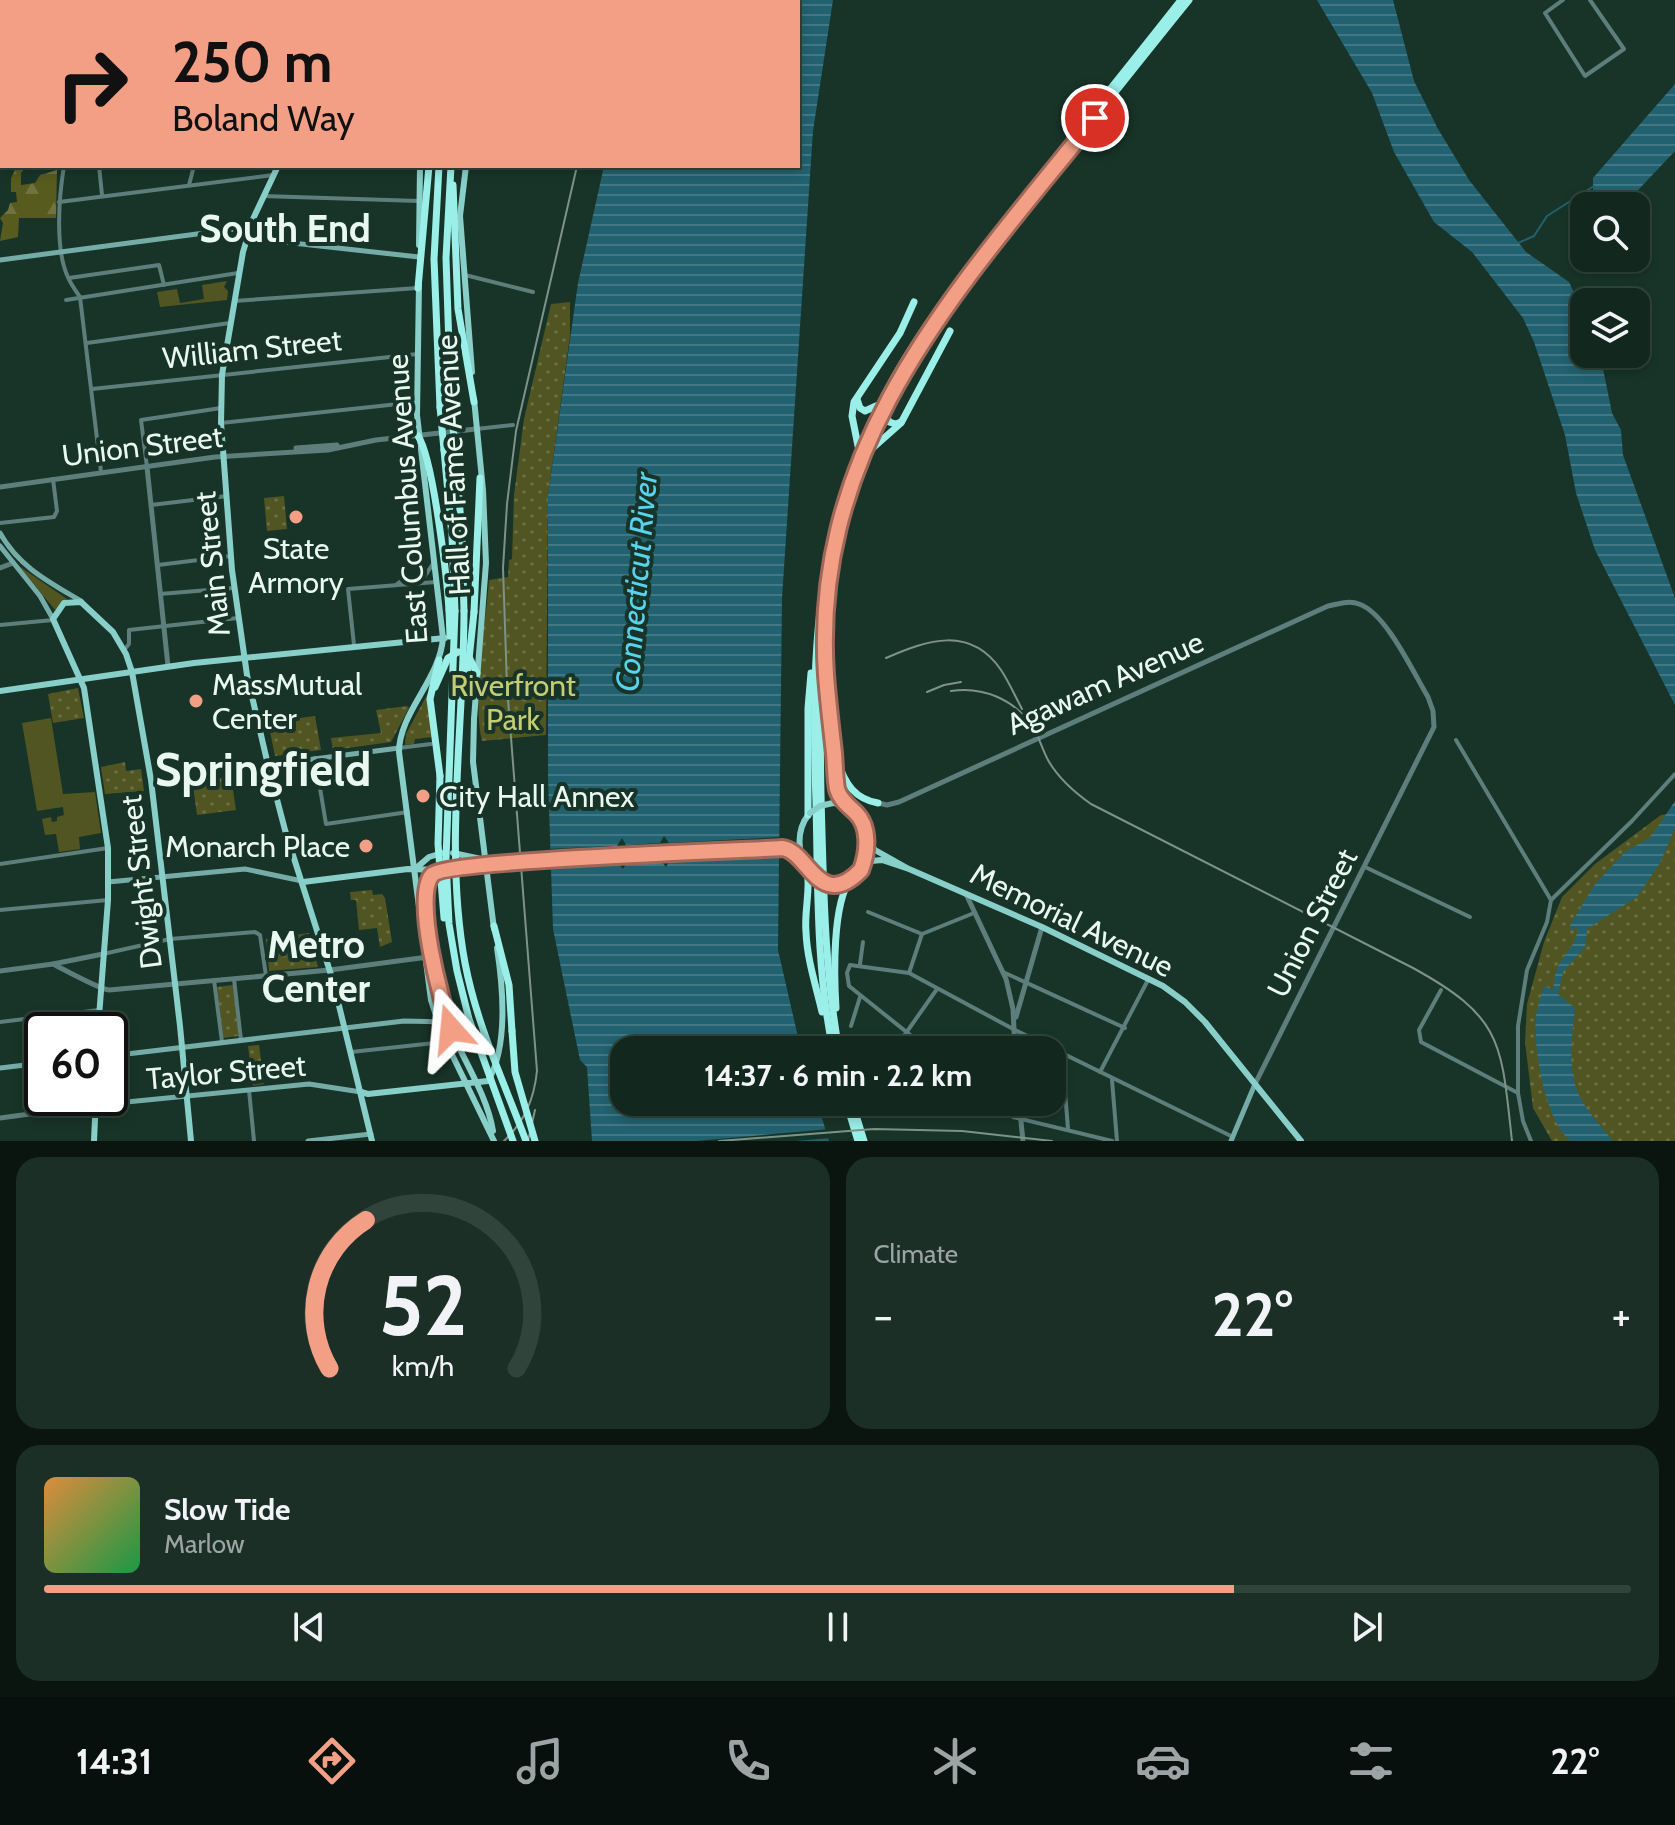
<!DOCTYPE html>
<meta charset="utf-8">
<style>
:root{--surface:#12271e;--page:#1b2f27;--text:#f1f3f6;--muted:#9ca5a4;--line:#31443c;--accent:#f39f86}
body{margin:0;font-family:Cabin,sans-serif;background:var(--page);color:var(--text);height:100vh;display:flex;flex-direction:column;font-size:30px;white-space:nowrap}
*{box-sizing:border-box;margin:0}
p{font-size:26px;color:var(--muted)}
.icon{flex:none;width:44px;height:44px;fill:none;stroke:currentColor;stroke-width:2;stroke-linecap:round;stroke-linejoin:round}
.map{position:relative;height:1141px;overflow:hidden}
.panel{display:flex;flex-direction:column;gap:16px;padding:16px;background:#0a1510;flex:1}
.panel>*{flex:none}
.hud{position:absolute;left:0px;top:0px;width:800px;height:168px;box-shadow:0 4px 12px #0003,0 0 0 2px var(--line);background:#f39f86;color:#111;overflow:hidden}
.tools{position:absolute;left:1570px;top:192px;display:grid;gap:16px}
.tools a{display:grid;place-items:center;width:80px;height:80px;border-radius:16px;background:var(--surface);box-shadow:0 4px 12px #0003,0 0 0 2px var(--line);font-size:40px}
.speed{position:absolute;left:24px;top:1012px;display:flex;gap:16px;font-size:40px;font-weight:700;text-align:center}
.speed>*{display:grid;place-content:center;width:104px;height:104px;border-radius:50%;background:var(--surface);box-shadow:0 4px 12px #0003,0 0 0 2px var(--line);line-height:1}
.speed .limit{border:4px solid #111;border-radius:12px;background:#fff;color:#111}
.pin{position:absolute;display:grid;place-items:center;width:68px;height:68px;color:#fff;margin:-34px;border:4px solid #fff;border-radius:50%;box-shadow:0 2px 8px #0007}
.me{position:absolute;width:88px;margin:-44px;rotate:342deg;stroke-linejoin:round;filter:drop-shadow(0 0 6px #0008)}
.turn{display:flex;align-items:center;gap:28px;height:168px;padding:0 40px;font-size:36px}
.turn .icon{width:104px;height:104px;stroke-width:2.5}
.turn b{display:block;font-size:56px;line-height:68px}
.big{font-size:60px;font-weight:700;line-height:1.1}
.panel .tile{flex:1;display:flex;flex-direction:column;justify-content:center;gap:12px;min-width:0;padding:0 28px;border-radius:24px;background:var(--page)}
.panel .dial{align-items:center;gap:0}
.dial svg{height:208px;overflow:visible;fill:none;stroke:var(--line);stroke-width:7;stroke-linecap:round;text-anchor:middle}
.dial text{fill:var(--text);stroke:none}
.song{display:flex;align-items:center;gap:24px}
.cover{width:96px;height:96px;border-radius:12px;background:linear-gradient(135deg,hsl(30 70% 55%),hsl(140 70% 35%))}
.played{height:8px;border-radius:4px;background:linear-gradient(90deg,var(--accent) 75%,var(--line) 75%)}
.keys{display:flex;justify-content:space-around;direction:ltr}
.heat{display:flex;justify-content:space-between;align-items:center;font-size:44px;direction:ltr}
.panel .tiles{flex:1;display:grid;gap:16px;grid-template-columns:1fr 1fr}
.tile:last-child{grid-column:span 2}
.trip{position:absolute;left:610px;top:1036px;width:456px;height:80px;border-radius:24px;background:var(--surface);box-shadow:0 4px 12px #0003,0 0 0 2px var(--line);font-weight:700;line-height:80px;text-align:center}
.dock{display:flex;height:128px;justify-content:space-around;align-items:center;background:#07100c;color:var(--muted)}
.dock .icon{width:56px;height:56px}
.dock .selected{color:var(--accent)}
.dock b{font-size:36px;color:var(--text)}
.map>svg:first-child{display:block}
</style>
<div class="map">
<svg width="1675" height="1141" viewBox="0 0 1675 1141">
<defs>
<pattern id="forest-firs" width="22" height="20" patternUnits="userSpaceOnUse" patternTransform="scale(2)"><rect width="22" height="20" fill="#575b1e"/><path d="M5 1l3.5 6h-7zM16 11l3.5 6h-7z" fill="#6f733f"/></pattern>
<pattern id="park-dots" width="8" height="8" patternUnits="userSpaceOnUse" patternTransform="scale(2)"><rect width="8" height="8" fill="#515521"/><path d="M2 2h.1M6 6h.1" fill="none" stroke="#6a6e42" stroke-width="1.8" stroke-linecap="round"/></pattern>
<pattern id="water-rules" width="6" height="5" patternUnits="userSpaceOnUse" patternTransform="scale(2)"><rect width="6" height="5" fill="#22616f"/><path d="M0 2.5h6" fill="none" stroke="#427884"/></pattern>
</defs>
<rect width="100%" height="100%" fill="#183428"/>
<!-- green -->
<g fill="#515521">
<path d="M227 281 224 287 228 291 227 300 160 307 157 292 177 289 180 303 204 299 202 285Z"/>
<path d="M19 566 67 599 55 610Z"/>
<path d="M51 718 63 794 95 792 101 833 79 837 80 849 59 852 56 834 45 835 42 819 51 817 52 822 57 821V817L64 815 63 807 37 811 22 723Z"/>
</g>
<!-- forest -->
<path fill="url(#forest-firs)" d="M17 166H27L21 173V185L35 183 40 175 57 170 56 218H19L18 237 0 241 3 223 0 218 8 210 10 203 17 202 16 192H11V178Z"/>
<!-- park -->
<g fill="url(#park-dots)">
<path d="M570 302V336L548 496 546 735 482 741C472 700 486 624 489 580L508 577 509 560 512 559 514 495 524 419 551 304Z"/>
<path d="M284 496 287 529 267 531 264 498Z"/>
<path d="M78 688 84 718 53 723 48 694Z"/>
<path d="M428 693 433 737 415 739 414 744 405 745 406 734Z"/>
<path d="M407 706 409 708 391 742 333 750 331 738 381 733 376 710Z"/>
<path d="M315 716 321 750 275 756 268 722Z"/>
<path d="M125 762 126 771 141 769 144 791 105 794 101 767Z"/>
<path d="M231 777 236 810 197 815 193 786 195 781Z"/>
<path d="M1675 813V1141H1552L1533 1108 1525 1042 1527 1004 1544 942 1562 897 1595 864 1661 815Z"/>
<path d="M372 890 373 895 382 894 385 898 392 942 380 947 377 928 359 930 356 900H351L350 892Z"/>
<path d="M309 933 318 967 269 971 266 939Z"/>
<path d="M233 985 239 1036 223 1038 217 987Z"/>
<path d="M259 1045 264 1084 253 1086 248 1046Z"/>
</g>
<!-- water -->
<g fill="url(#water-rules)">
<path d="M640 0H833L813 131 782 598 778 950 801 1050H624V1102H817L829 1141H592L587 1067 580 1060 553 929 548 778V496L578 283 604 166H798V2H640Z"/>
<path d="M1317 0H1393L1414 81 1438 129 1469 180 1526 252 1569 282 1584 315V354H1600L1612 413 1621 430 1623 455 1675 598V705L1595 550 1576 493 1565 435 1534 342 1523 318 1472 252 1434 222 1394 152 1372 93Z"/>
<path d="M1675 84V151L1624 205 1602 206 1593 195V178Z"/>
<path d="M1675 801V828L1660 863 1637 897 1587 929 1585 947 1563 972 1558 994 1575 1008C1572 1035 1567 1069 1579 1095 1588 1113 1601 1126 1613 1141H1570C1545 1119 1533 1049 1536 1016 1537 1006 1541 996 1544 986L1553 990C1554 984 1554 976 1557 970 1562 954 1578 946 1577 928L1570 930V925L1595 884 1626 851 1650 838Z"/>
</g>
<!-- pier -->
<g fill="#183428">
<path d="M664 836 669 843 782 837V854L670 860 666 867 661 861 627 862 623 869 618 863 547 866 546 849 617 846 622 838 626 845 660 843Z"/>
<path d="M830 1129 832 1138 795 1141H696Z"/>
</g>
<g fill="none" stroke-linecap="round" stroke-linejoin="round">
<!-- stream -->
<path stroke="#22616f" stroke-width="2" d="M1518 243 1534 236 1547 216 1594 186"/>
<!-- minor -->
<g stroke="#5d7e7b" stroke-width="4">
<path d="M1563 0 1545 13 1585 76 1624 49 1590 0"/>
<path d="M64 166C59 196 55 247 67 275 70 283 75 290 80 297L101 472"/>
<path d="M99 166 102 195"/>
<path d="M189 185 194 166"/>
<path d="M263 196 419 201"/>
<path d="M59 202 273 175"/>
<path d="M465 275 533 292"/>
<path d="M69 278 159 265 164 285"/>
<path d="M66 300 238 273"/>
<path d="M234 301 418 288"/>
<path d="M87 343 230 323"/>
<path d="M92 389 418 354"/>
<path d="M221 423 417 402"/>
<path d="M476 429 513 425"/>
<path d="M147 467 141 420 221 408"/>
<path d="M151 505 227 496"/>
<path d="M0 523 54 517 57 511 53 479"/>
<path d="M158 565 231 556"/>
<path d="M397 584 401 581 424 577 433 564"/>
<path d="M160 594 233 588"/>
<path d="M0 625 53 620"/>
<path d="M354 645 348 589 436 582"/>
<path d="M124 650 129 644V630L238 618"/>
<path d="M1456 740 1551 900"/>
<path d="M399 748 431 744"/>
<path d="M315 758 326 824 408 812"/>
<path d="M0 864 108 848"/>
<path d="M1365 867 1470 917"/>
<path d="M0 910 108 900"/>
<path d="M868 912 922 934"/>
<path d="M103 954 170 939 255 932 260 935 266 976"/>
<path d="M860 964 863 942"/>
<path d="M1003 972 1125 1028"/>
<path d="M909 973 922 934 974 913"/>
<path d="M234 979 241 1040"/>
<path d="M214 980 222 1042"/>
<path d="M1441 990 1419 1030 1421 1042 1518 1093"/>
<path d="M0 1022 99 1010"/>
<path d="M851 1026 860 997"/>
<path d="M894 1050 937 989"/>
<path d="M929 1050 849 986 847 973 850 965 909 973 1015 1030 1233 1137"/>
<path d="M351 1052 444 1042"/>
<path d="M1062 1053 1068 1129"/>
<path d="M1100 1072 1149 978"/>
<path d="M1112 1080 1117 1141"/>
<path d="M249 1090 254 1141"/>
<path d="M995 1102 1013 1117 1112 1141"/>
<path d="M1531 1141 1523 1121 1518 1093V1026L1527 970 1547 922 1551 900 1632 821 1675 774"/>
</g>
<!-- tertiary -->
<g stroke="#5d7e7b" stroke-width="5">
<path d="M296 448 337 445"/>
<path d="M147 467 168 666"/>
<path d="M0 487 215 457 328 450 376 440 476 429"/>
<path d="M0 568 13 563"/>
<path d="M878 803 887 805 899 802 1328 606C1338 604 1349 600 1359 604 1386 613 1413 672 1428 697L1433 711 1434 727 1255 1084"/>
<path d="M966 894 1006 979 1013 1009 1015 1050"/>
<path d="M53 964C65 970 99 989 109 990L330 970 428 957"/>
<path d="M0 971 53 964 103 954"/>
<path d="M1016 1017 1042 927"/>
<path d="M1019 1102 1023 1141"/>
<path d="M0 1118 96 1105"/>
</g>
<!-- secondary -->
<g stroke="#76aca7" stroke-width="5">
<path d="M247 238 419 257"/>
<path d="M0 260 250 227"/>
<path d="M0 533C19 567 49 582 81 601"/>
<path d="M0 546 40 596 53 619"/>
<path d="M268 765 399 748"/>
<path d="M108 882 245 869 302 881"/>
<path d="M110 1056 404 1021 448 1022"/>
<path d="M0 1068 42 1063"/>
<path d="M96 1105 309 1084 361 1092"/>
<path d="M308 1141 371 1134"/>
<path d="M1231 1141 1255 1084"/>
</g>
<!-- primary -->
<g stroke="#89cfc9" stroke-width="6">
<path d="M367 2 368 0"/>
<path d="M464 2 465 0"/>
<path d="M525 2 526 0"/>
<path d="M278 166 253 219 243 252 222 375 221 423 232 570 247 675 268 765 285 830 333 981 372 1141"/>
<path d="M466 166 460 216 472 372"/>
<path d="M419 245 420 166"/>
<path d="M419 284 417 415 443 638C440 679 399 713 399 752L431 1000 442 1034 494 1141"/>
<path d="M474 399 483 490 486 563 474 719 473 762 494 929"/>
<path d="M0 691 194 663 445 638"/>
<path d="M833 803C866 806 872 842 862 868"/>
<path d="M867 841 875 850 907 868"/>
<path d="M453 853 481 859 515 858"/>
<path d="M415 869 429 857 442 853"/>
<path d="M453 869 497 863"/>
<path d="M440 870 429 879 425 893C425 937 433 987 450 1028 464 1061 487 1095 493 1131"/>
<path d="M808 870C797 853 796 830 809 814"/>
<path d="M303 882 408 869 438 870"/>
<path d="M838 883 853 877 871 861 882 860 909 869 1042 927 1163 986 1185 1002 1205 1022 1301 1141"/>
<path d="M98 1030 108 900V848L84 688 53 619 64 603 81 602 113 632 126 654 132 672 151 780 180 1026 191 1141"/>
<path d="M361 1092 368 1094 488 1081C508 1047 503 987 497 948"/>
<path d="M94 1141 96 1098"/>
</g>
<!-- motorway -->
<g stroke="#9aefe8" stroke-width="7">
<path d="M490 2V0"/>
<path d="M502 2 503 0"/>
<path d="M439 166 434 259 440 407"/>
<path d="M451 166 446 258 451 406"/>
<path d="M453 185 458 309 474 402"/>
<path d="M418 288 429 166"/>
<path d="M857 399 860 408 865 411 876 406"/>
<path d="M884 409 889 422 896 424 901 422"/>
<path d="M418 436C433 457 447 579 449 610"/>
<path d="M858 446 852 416 854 402 900 333 914 302"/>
<path d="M455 449 462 535 464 611"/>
<path d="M444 450 452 536 455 611"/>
<path d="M866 454 901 423 950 331"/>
<path d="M474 612 480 478"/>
<path d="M469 657 477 673"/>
<path d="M439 660 430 699 440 776"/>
<path d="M826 665 837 787 840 795 849 807"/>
<path d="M435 687 448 658 458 652"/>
<path d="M838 762C845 784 855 799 878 803"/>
<path d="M808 815V708L811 673"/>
<path d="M807 869C811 890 804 910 806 932 807 959 816 986 822 1012"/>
<path d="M494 926 509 985 512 1031"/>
<path d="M836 1008C834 976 832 904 851 878"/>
<path d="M833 1050C816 969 818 885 816 803 813 710 812 617 835 526 868 388 941 302 1026 194 1078 129 1130 65 1181 0"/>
<path d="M839 1050C826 978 824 906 822 833 817 665 818 520 904 369 937 311 981 260 1023 208 1078 139 1133 69 1189 0"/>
<path d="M846 1102 858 1141"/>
<path d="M852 1102 864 1141"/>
</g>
<!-- rail -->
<g stroke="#7d9389" stroke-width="2">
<path d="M618 2V0"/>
<path d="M886 658C927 640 970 625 1001 670 1009 682 1015 696 1022 709"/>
<path d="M951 691C982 686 1014 699 1032 726 1039 736 1042 749 1048 760 1058 778 1074 792 1091 804L1413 968C1504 1018 1501 1043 1512 1141"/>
<path d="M927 692 944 685 961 682"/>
<path d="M504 1141C525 1121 534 1099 537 1071L507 686 503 568 507 504 516 431 577 166"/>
<path d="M528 1141 535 1110"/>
<path d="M719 1141 874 1129 962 1131 1052 1141"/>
</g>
<!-- primary-bridge -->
<g stroke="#89cfc9" stroke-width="6">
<path d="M810 813 820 806 833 803"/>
<path d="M515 858 786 843"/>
<path d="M497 863 787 849"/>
<path d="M813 876 825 882 838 883"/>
</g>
<!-- motorway-bridge -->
<g stroke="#9aefe8" stroke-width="7">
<path d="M451 406 455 449"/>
<path d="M440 407 444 450"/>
<path d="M449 610 450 636"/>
<path d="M455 611 446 859 449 924 457 971 469 1019 513 1141"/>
<path d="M464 611C464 727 444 849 465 963 477 1026 504 1082 526 1141"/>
<path d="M466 688 474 612"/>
<path d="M440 776 438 844 444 918"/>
<path d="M512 1031 515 1072 535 1141"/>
</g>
</g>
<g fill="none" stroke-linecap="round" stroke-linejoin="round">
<defs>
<path id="route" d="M451 1029C441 1002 413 896 432 875 446 860 740 851 782 848 808 850 819 913 861 870 868 852 870 827 856 813 849 806 840 800 837 789 835 778 835 765 834 753 831 727 828 701 826 675 810 443 961 285 1095 118"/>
</defs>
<!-- route casing -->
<use href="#route" stroke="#9e6757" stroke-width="20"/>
<!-- route -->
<use href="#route" stroke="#f39f86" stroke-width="14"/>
</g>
<!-- markers -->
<g fill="#f39f86" stroke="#183428" stroke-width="3">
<circle cx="296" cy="517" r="8"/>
<circle cx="196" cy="701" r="8"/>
<circle cx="423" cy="796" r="8"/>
<circle cx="366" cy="846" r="8"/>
</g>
<g text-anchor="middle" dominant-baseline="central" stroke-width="8" stroke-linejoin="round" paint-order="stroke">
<!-- street labels -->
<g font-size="30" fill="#e9f9f1" stroke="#183428">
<text transform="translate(252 349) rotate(-6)">William Street</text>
<text transform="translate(142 446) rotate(-7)">Union Street</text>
<text transform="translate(453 465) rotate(-93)">Hall of Fame Avenue</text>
<text transform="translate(407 499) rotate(-94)">East Columbus Avenue</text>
<text transform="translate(212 564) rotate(-96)">Main Street</text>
<text transform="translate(1105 683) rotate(-24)">Agawam Avenue</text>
<text transform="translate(141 882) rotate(-97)">Dwight Street</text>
<text transform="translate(1072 920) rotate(26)">Memorial Avenue</text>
<text transform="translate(1312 923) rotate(-63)">Union Street</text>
<text transform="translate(226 1072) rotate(-5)">Taylor Street</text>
</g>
<!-- poi labels -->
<g font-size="30" fill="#e9f9f1" stroke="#183428" text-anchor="start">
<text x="296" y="548" text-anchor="middle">State<tspan x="296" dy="34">Armory</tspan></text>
<text x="212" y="684">MassMutual<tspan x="212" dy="34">Center</tspan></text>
<text x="439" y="796">City Hall Annex</text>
<text x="350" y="846" text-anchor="end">Monarch Place</text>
</g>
<!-- park labels -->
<g font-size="30" fill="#c5cd74" stroke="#183428">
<text x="513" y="685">Riverfront<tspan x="513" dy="34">Park</tspan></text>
</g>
<!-- water labels -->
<g font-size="32" font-style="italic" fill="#59d3ed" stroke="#183428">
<text transform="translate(636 582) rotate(-85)">Connecticut River</text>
</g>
<!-- district labels -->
<g font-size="38" font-weight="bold" fill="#e9f9f1" stroke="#183428">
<text x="285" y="228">South End</text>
<text x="316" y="944">Metro<tspan x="316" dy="44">Center</tspan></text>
</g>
<!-- town labels -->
<g font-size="46" font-weight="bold" fill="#e9f9f1" stroke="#183428">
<text x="263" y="770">Springfield</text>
</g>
</g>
</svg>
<div class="tools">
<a><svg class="icon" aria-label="search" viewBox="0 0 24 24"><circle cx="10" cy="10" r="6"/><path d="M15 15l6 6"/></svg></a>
<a><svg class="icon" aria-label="layers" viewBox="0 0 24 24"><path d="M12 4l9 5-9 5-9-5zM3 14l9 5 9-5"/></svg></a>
</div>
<div class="speed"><div class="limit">60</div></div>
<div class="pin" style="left:1095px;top:118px;background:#d93025"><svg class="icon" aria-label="arrive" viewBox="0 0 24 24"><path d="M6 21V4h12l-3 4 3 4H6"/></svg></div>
<svg class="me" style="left:451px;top:1029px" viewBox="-20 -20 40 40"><path d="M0-17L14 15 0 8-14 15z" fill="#f39f86" stroke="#fff" stroke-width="4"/></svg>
<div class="trip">14:37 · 6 min · 2.2 km</div>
<div class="hud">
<div class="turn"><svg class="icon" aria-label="right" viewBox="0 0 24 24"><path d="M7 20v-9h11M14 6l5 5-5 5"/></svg><div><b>250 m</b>Boland Way</div></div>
</div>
</div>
<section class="panel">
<div class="tiles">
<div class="tile dial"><svg viewBox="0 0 100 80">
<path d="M14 69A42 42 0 1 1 86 69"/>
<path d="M14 69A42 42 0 0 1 28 12" stroke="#f39f86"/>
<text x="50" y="56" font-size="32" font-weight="700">52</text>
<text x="50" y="72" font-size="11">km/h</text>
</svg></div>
<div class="tile"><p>Climate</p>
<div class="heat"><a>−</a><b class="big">22°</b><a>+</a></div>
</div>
<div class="tile">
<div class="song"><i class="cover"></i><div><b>Slow Tide</b><p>Marlow</p></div></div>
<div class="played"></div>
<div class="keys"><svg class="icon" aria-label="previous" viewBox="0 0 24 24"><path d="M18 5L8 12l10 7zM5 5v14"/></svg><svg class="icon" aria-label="pause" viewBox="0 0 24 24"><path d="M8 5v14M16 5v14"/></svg><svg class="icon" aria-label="next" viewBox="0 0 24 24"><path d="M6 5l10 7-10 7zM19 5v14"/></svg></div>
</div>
</div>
</section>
<nav class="dock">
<b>14:31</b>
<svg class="icon selected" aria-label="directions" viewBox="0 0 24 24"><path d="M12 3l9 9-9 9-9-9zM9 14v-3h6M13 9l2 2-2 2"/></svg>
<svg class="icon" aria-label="music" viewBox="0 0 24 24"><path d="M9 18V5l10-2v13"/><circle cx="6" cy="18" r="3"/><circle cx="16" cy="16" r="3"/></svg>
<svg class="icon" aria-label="phone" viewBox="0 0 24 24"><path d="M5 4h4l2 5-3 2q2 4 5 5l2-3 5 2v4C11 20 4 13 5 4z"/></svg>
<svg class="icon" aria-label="climate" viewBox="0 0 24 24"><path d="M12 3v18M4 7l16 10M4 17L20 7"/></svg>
<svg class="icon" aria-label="car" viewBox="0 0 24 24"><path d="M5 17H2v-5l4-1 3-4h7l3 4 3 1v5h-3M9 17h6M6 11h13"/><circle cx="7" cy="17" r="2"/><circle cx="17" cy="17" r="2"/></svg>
<svg class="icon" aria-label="filters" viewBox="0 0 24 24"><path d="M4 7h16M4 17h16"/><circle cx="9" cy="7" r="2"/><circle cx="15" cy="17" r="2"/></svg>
<b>22°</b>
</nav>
